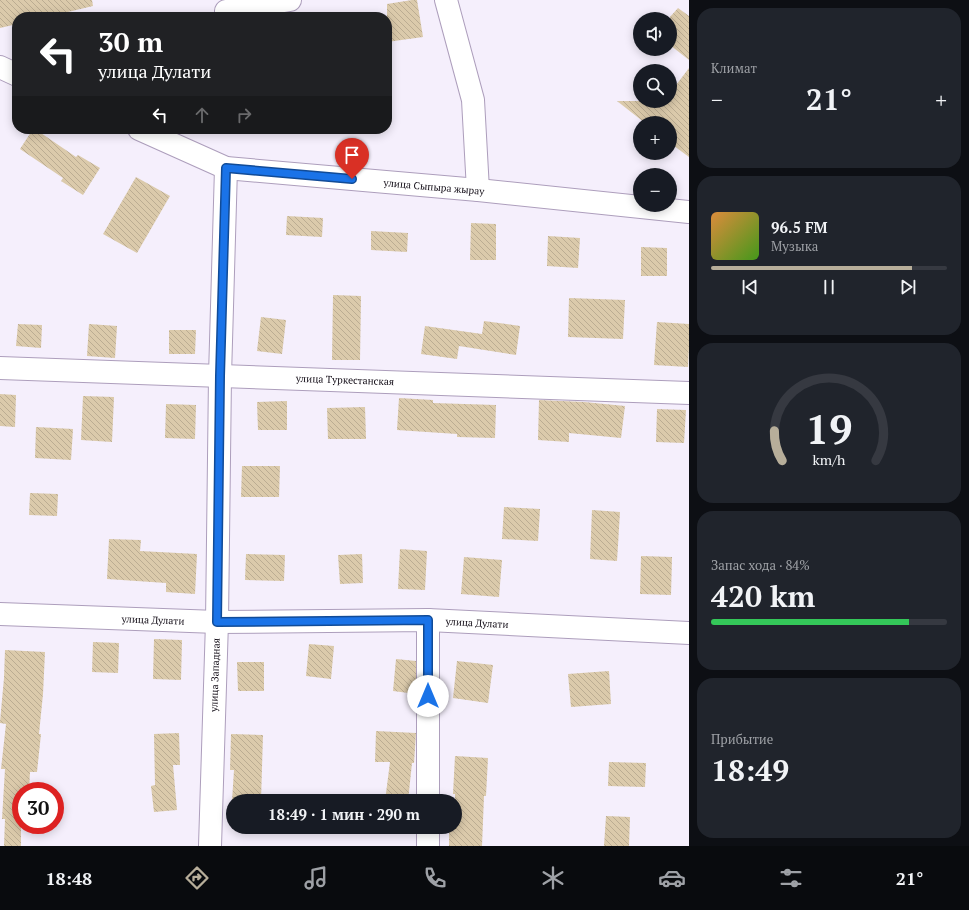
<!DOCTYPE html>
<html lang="ru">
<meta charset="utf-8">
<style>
:root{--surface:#171b24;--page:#20242c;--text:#f1f3f6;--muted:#9ea1a6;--line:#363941;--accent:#b7ae9a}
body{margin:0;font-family:"PT Serif",serif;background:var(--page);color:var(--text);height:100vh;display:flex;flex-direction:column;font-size:15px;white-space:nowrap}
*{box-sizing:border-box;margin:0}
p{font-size:13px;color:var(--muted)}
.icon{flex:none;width:22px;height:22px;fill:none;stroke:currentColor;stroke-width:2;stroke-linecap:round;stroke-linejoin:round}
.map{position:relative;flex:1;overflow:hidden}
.sheet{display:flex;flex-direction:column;gap:8px;padding:8px;background:#0d0f14;width:280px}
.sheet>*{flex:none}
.guide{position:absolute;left:12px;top:12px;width:380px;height:122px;border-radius:16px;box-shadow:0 2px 10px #0003;background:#202124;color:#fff;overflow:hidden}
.buttons{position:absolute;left:633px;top:12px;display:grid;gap:8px}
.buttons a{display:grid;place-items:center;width:44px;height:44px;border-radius:50%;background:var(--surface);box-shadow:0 2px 10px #0003;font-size:20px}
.speed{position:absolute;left:12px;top:782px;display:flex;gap:8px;font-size:20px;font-weight:700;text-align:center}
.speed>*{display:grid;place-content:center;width:52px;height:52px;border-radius:50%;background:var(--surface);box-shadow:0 2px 10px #0003;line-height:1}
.speed .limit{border:6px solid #d22;background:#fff;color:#111}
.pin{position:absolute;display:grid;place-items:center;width:34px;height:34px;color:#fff;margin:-41px -17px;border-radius:50% 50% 50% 0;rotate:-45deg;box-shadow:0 0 4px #0007}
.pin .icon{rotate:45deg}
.me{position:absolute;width:44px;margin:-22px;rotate:0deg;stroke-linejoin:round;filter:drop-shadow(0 0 3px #0008)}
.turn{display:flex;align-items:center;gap:14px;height:84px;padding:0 20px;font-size:18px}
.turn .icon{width:52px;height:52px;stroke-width:2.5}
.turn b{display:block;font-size:28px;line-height:34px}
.lanes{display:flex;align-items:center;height:38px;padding:0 20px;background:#0003;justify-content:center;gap:20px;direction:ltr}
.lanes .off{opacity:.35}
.big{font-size:30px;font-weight:700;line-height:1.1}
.sheet .widget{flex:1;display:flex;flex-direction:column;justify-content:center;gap:6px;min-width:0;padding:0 14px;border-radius:16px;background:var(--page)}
.sheet .dial{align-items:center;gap:0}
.dial svg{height:104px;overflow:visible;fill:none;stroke:var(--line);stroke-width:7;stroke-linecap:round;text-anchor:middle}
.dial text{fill:var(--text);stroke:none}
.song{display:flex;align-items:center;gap:12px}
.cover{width:48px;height:48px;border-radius:6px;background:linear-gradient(135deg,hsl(30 70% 55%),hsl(100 70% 35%))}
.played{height:4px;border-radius:2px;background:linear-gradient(90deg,var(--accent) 85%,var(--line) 85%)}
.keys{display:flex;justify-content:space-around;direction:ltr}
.heat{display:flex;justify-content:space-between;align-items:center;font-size:22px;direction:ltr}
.charge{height:6px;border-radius:3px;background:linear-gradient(90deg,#34c759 84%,var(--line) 0)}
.trip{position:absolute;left:226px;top:794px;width:236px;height:40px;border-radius:20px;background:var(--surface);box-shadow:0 2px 10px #0003;font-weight:700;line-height:40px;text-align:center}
.menu{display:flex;height:64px;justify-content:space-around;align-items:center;background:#090b0e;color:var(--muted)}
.menu .icon{width:28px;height:28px}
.menu .active{color:var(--accent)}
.menu b{font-size:18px;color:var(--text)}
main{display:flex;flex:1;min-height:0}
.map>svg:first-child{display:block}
</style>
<main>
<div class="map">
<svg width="689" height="846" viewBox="0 0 689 846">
<defs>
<pattern id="building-back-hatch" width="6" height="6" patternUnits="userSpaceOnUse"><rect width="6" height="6" fill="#dbcaab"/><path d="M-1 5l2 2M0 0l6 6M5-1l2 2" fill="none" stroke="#bbac92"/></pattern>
</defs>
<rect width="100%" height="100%" fill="#f5effc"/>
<!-- building -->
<g fill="url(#building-back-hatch)">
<path d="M0 0H92L93 6 47 17H17V24L0 28Z"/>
<path d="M412 0H417L423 37 387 42V4Z"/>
<path d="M678 8 689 16V60L670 45V17Z"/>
<path d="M689 68V157L670 143V123H645L617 101H670V93Z"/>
<path d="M33 129H35L76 157 78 155 100 168 83 195 61 181 63 178 20 149Z"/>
<path d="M136 177 170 196 137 253 103 234Z"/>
<path d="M287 216 323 218 322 237 286 235Z"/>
<path d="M471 223 496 224V260H470Z"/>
<path d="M371 231 408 233 407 252 371 250Z"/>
<path d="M548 236 580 238 578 268 547 266Z"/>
<path d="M641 247 667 248V276H641Z"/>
<path d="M333 295 361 296 360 360H332Z"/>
<path d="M569 298 625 300 623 339 568 337Z"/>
<path d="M261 317 286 320 282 354 257 351Z"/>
<path d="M484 321 520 326 516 355 459 346 457 359 421 354 425 326 482 334Z"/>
<path d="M657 322 689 324V347L688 367 654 365Z"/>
<path d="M18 324 42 325 41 348 16 346Z"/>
<path d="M89 324 117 326 115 358 87 356Z"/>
<path d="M169 330H196L195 354H169Z"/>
<path d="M0 394 16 395 15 427 0 426Z"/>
<path d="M83 396 114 397 112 442 81 440Z"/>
<path d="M399 398 433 400V403L496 405 495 438 457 437V434L397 430Z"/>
<path d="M539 400 584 402 625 406 621 438 569 433V442L538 440Z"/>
<path d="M287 401V430H258L257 402Z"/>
<path d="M166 404 196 405 195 439 165 438Z"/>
<path d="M365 407 366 439H328L327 408Z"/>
<path d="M657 409 686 410 684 443 656 442Z"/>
<path d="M36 427 73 429 71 460 35 458Z"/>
<path d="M242 466H280L279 497H241Z"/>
<path d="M30 493 58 494 57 516 29 515Z"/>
<path d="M504 507 540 509 538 541 502 539Z"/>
<path d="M592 510 620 512 617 561 590 559Z"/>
<path d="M109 539 141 540 140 551 197 554 195 594 166 592V583L107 579Z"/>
<path d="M400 549 427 551 425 590 398 589Z"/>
<path d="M246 554 285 555 284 581 245 580Z"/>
<path d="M362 554 363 583 340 584 338 555Z"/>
<path d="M641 556 672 557 671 595 640 594Z"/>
<path d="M464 557 502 560 499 597 461 594Z"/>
<path d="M154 639 182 640 181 680 153 679Z"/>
<path d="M93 642 119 643 118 673 92 672Z"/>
<path d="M309 644 334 646 331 679 306 676Z"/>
<path d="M5 650 45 652 43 694 39 734H41L37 772H30L29 791H21V846H4L5 819H2L5 769H1L6 724 0 723V722L4 678Z"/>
<path d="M396 659 416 661V694L393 691Z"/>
<path d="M457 661 493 665 488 703 453 698Z"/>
<path d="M237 662H264V691H238Z"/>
<path d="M609 671 611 704 571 707 568 674Z"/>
<path d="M376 731 416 733 414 763H412L408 801H385L390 762H375Z"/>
<path d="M179 733 180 765H173L177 810 154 812 151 786 155 785 154 734Z"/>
<path d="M231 734 263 735 261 801H232L234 770H230Z"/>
<path d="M455 756 488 758 486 796H484L482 846H449V827H455V794H453Z"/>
<path d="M609 762 646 763 645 787 608 786Z"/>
<path d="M606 816 630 817 629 846H604Z"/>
</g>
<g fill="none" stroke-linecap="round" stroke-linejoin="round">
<defs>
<g id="minor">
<path d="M446 0 473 100 478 190"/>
<path d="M226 11 290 0"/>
<path d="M0 67 17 75"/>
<path d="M139 129 226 168 478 190 689 212"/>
<path d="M0 368 689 393"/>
<path d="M0 614 217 622 428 620 689 633"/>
<path d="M428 801V620"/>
<path d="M210 846 217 622 220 376 226 168"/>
<path d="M428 846V827"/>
</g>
</defs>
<!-- minor casing -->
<use href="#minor" stroke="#ad9ebc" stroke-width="24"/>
<!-- minor -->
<use href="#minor" stroke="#fff" stroke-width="22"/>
</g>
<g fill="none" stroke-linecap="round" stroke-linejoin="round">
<defs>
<path id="route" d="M352 179 226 168 220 376 217 622 428 620V696"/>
</defs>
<!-- route casing -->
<use href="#route" stroke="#114b97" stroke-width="10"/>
<!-- route -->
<use href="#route" stroke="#1a73e8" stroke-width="7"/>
</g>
<g text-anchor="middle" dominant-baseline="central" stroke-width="3.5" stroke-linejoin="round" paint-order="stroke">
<!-- street labels -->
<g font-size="10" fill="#100a14" stroke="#fff">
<text transform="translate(434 187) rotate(5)">улица Сыпыра жырау</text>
<text transform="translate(345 380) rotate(2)">улица Туркестанская</text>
<text transform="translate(153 620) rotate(2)">улица Дулати</text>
<text transform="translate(477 623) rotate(3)">улица Дулати</text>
<text transform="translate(215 675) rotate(-88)">улица Западная</text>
</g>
</g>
</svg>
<div class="buttons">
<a><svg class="icon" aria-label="sound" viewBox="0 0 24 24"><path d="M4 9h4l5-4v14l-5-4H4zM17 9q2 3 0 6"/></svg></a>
<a><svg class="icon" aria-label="search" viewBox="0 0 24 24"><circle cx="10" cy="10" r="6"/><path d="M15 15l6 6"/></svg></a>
<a>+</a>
<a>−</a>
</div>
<div class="speed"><div class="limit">30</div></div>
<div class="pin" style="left:352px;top:179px;background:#d93025"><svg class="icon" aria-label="arrive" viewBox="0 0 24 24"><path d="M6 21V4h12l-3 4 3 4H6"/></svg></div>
<svg class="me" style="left:428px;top:696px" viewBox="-20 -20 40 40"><circle r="19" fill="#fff"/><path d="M0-13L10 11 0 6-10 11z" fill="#1a73e8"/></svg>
<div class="trip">18:49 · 1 мин · 290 m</div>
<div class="guide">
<div class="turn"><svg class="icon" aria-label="left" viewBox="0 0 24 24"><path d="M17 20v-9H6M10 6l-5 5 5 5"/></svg><div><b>30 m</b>улица Дулати</div></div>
<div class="lanes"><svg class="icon" aria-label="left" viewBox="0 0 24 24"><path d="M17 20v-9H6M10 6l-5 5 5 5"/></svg><svg class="icon off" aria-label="ahead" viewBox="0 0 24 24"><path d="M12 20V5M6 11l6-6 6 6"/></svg><svg class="icon off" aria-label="right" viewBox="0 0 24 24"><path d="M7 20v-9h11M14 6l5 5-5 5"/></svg></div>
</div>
</div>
<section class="sheet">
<div class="widget"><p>Климат</p>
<div class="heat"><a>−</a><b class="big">21°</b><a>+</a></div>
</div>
<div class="widget">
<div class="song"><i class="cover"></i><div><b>96.5 FM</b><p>Музыка</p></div></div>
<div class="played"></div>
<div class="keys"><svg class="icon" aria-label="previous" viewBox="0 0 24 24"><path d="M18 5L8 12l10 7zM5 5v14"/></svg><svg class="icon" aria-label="pause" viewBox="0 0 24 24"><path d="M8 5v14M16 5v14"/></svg><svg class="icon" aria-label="next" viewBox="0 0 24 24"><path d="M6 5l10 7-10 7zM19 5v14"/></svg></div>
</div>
<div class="widget dial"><svg viewBox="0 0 100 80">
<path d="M14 69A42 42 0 1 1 86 69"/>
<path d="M14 69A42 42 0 0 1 8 46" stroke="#b7ae9a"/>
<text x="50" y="56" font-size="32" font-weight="700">19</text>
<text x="50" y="72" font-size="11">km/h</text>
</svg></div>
<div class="widget"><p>Запас хода · 84%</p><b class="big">420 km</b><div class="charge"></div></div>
<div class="widget"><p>Прибытие</p><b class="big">18:49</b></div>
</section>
</main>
<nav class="menu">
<b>18:48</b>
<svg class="icon active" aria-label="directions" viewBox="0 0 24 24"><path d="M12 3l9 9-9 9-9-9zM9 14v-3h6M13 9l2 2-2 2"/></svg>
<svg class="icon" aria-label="music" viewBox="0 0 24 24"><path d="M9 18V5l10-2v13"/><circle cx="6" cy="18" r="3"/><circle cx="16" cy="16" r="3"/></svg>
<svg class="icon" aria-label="phone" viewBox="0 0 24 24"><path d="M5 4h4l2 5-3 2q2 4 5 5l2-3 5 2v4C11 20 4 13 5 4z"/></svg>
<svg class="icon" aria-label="climate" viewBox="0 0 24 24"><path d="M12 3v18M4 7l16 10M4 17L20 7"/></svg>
<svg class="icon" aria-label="car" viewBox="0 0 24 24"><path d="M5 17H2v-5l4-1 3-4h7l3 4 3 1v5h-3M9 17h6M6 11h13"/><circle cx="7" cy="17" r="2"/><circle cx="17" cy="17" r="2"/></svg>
<svg class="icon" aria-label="filters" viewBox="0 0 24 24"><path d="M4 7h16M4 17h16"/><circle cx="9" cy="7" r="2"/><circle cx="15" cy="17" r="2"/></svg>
<b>21°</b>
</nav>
